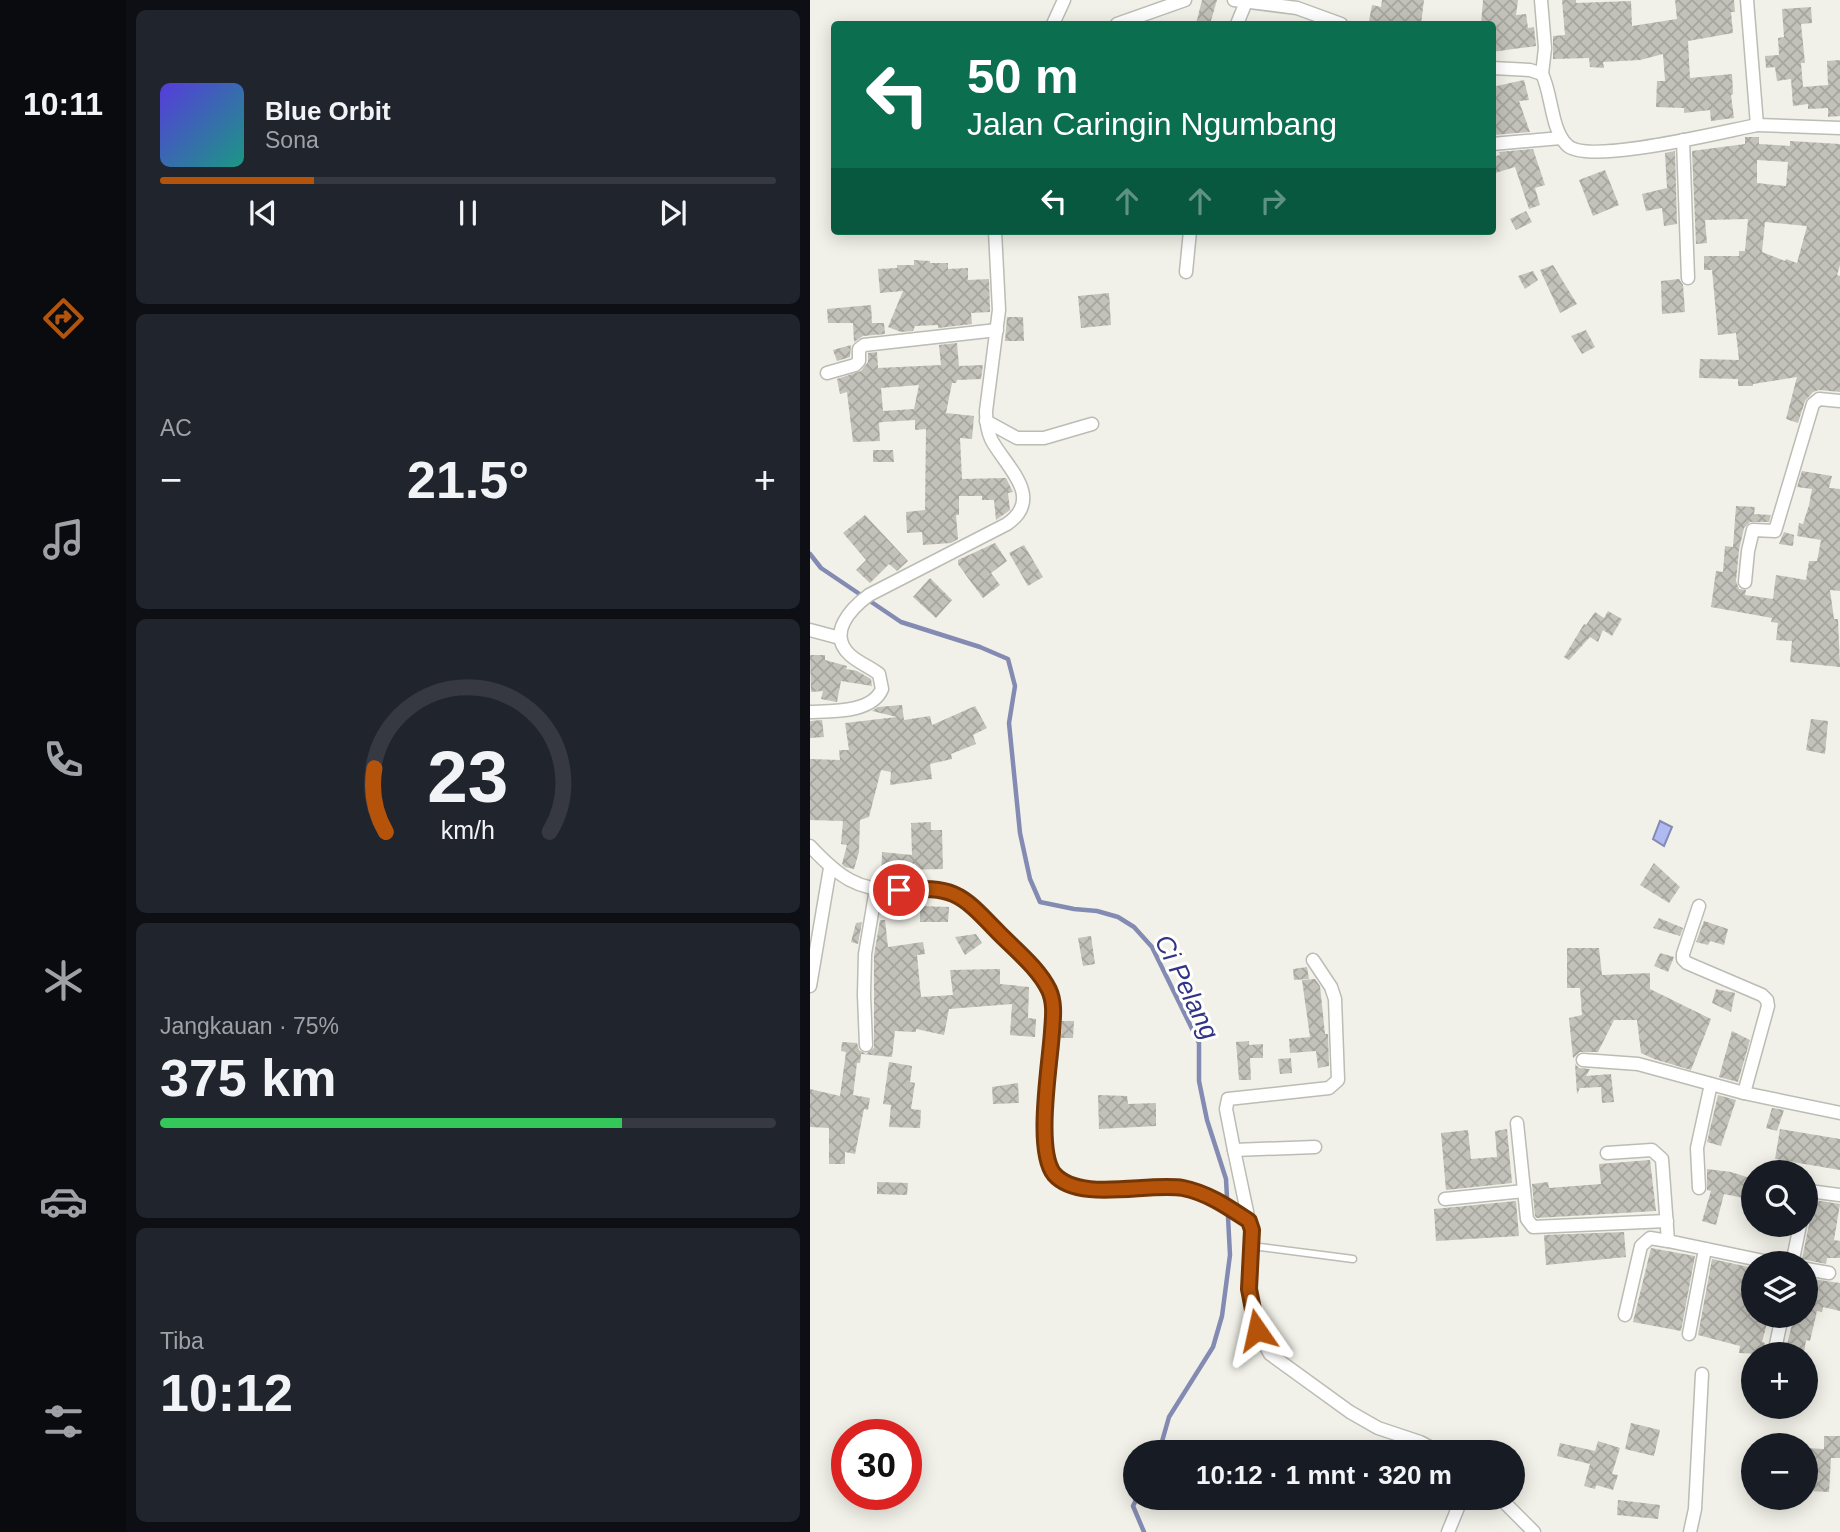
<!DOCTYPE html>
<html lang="id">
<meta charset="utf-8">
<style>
:root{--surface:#171b24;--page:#20242c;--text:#f1f3f6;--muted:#9ea1a6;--line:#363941;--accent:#b45309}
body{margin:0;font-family:Helvetica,sans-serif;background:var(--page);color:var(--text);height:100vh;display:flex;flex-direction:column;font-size:26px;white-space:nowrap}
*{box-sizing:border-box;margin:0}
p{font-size:23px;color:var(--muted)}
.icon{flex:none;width:38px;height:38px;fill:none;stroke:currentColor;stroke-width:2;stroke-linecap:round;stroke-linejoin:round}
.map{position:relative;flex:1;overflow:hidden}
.drawer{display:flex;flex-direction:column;gap:10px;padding:10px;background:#0d0f14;width:684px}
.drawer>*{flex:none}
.guide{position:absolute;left:21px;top:21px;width:665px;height:214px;border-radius:7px;box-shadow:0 4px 18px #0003;background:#0b6e4f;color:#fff;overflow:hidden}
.buttons{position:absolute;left:931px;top:1160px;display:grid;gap:14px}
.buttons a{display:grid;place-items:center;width:77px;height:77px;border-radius:50%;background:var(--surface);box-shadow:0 4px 18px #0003;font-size:35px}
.speed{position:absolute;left:21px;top:1419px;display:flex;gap:14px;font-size:35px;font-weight:700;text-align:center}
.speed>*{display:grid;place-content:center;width:91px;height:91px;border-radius:50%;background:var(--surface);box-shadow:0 4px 18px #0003;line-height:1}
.speed .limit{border:10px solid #d22;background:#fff;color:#111}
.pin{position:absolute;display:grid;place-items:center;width:60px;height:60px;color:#fff;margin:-30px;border:4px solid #fff;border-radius:50%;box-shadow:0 2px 7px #0007}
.me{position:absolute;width:77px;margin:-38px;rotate:349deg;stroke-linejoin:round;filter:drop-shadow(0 0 5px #0008)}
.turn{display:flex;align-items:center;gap:24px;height:147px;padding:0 21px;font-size:32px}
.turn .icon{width:91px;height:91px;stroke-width:2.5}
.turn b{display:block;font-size:49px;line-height:60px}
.lanes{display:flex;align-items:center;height:66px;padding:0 21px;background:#0003;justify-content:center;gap:35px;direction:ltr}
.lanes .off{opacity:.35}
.big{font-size:52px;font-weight:700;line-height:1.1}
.drawer .tile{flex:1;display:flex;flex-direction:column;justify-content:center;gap:10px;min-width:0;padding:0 24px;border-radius:10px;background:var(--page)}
.drawer .dial{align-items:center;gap:0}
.dial svg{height:182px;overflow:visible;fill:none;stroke:var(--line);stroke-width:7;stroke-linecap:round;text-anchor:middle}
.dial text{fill:var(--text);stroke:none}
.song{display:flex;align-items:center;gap:21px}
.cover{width:84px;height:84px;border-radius:10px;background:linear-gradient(135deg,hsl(250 70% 55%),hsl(170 70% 35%))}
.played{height:7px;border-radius:4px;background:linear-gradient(90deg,var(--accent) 25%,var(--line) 25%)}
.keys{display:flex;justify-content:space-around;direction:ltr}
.heat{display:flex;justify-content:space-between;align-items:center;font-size:38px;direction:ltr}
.charge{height:10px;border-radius:5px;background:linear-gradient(90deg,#34c759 75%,var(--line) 0)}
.trip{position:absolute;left:313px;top:1440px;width:402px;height:70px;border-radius:35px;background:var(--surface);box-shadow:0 4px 18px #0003;font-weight:700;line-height:70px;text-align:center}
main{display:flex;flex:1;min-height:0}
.dock{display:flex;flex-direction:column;width:126px;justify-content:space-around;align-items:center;background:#090b0e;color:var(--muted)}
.dock .icon{width:49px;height:49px}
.dock .selected{color:var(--accent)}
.dock b{font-size:32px;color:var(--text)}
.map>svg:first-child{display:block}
</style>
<main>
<nav class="dock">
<b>10:11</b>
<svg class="icon selected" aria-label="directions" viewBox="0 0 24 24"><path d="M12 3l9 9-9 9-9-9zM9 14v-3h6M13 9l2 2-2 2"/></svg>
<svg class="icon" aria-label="music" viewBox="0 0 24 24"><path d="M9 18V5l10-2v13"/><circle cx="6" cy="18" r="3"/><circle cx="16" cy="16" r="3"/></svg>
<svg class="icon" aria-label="phone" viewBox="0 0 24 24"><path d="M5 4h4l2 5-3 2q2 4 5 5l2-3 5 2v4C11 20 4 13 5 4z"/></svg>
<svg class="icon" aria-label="climate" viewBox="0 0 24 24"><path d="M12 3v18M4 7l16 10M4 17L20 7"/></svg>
<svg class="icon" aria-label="car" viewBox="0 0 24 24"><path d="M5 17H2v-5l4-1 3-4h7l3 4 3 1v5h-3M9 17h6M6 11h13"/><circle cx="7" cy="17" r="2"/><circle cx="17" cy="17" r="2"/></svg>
<svg class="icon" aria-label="filters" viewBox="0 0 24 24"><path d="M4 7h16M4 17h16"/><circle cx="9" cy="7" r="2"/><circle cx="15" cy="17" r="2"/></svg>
</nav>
<section class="drawer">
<div class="tile">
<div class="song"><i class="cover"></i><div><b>Blue Orbit</b><p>Sona</p></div></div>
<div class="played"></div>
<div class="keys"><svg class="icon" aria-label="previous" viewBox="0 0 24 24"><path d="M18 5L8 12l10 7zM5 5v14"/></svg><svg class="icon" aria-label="pause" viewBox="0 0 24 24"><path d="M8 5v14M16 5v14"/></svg><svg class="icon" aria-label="next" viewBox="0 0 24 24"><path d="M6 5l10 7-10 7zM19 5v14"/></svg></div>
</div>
<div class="tile"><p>AC</p>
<div class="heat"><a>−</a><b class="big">21.5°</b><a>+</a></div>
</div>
<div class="tile dial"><svg viewBox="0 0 100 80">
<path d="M14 69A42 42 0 1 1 86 69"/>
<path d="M14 69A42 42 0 0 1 9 41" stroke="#b45309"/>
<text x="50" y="56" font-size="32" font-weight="700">23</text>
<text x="50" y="72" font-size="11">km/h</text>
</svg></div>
<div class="tile"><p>Jangkauan · 75%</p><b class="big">375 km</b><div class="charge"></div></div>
<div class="tile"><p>Tiba</p><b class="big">10:12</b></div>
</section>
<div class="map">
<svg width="1030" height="1532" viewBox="0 0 1030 1532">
<defs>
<pattern id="building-cross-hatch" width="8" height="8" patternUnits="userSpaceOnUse" patternTransform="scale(1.75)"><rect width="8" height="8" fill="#c2c2ba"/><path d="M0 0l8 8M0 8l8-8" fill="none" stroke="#a6a69f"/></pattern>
</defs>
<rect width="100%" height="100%" fill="#f1f1e9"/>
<!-- water -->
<path fill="#afbaf3" stroke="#838bb2" stroke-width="2" d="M850 821 862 827 854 846 843 839Z"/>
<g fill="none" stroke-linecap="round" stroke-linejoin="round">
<!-- stream -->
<g stroke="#838bb2" stroke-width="4.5">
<path d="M0 554 11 568 91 622 170 647 198 659 205 686 199 723 210 833 220 879 230 902 264 909 287 911 308 917 324 927 342 947 389 1043V1081L397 1120 416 1179 420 1255 412 1316 403 1347 359 1417 349 1452"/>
<path d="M327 1498 323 1506 334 1532"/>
</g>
</g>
<!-- building -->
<g fill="url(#building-cross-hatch)" fill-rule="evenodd">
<path d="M392 0H407L400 24H386Z"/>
<path d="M572 0H614L611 24H578L559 21 562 5 571 7Z"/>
<path d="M673 0H708L706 15 716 14 718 28 724 27 726 46 682 52V24H671Z"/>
<path d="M752 0H766V3L821 1 822 26 867 19 865 0H924L925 12H921L923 33 878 41 880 78 922 74 923 94 921 95 924 118 901 121 900 110 874 113V108L846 107 847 81H855L853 54 830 60 793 62 794 68 780 67 779 58 743 59V36L755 35Z"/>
<path d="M1001 7 1002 23 991 24 995 63H991L993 87 1018 85 1017 61 1030 60V116L1018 117V108L998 109V104L983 106 981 79 967 81 965 67 956 68 955 56 969 55 968 38 974 37 972 9Z"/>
<path d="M714 80 719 100 709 101 720 132 683 135 682 87Z"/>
<path d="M935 137H949V144L980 146V141L1030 144V265L1027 275 1030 276V392L1009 390 1003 392 995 401 988 423 976 419 987 377 943 384V386H928V379L889 378 890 359 929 360 926 333 908 335 902 270H894V256H929V251H935L938 219 895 220 897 243 886 244 882 151 935 144ZM947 160 978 162 976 186 947 183ZM955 222 997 226 987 263 976 259 975 261 952 252Z"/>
<path d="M723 149 735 185 725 188 730 205 719 209 705 167 682 174V157L690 155 689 152Z"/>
<path d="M865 151 867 224 854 226 852 208 836 211 832 194 857 188 855 153Z"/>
<path d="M795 170 809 205 783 216 769 180Z"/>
<path d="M716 211 722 222 706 230 700 219Z"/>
<path d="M104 260 120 261V263H138V269L158 268V280L179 279 180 312 161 313 162 324 128 328V325L105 326 103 331 91 332 78 327 93 291 70 293 68 269 87 268V265H104Z"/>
<path d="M743 265 767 304 750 313 730 270Z"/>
<path d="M723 271 728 280 715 289 708 276Z"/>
<path d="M869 279 873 285 875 312 852 314 851 281Z"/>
<path d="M299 293 301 325 271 328 268 296Z"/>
<path d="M61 305 62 323H74L75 334 53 336 44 342 43 323H18L17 309Z"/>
<path d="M197 317H213L214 341H195Z"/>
<path d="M776 330 785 347 772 354 761 336Z"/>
<path d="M147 343 149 366 173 365 171 379 147 380 146 383H142L136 413 164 416 162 439 150 438 152 479 196 478 203 492 198 493 200 510 186 520 184 500H172V496H149V515H146L148 539 141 543 113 545 112 532 97 533 96 512 115 510 116 429 105 430V420L72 422 69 423 70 441 43 442 37 392 30 394 27 379 51 371 58 362V353L67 352 68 368 131 365 129 345ZM109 385 104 409 73 411 71 388Z"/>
<path d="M41 345 40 357 27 361 23 350Z"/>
<path d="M63 450H83L84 462H63Z"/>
<path d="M992 471 1022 476 1019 488 1030 489V591L1020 590 1024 619H1028L1030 667 980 662 982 641 966 640 968 623 961 622 962 618 901 607 906 571 913 572 915 546 923 547 926 506 945 507 944 514 961 515 959 522H940L934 528 929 550 926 581 929 589 936 590 935 595 963 599 966 575 996 580 999 561H1007L1011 540 987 536 989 523 993 524 999 505 1002 489 987 487Z"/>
<path d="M55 515 98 561 87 571 79 564 60 583 46 570 56 560 33 533Z"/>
<path d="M974 532 984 535 983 546 969 544Z"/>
<path d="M185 543 197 561 181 573 190 585 173 598 158 578 148 564V560Z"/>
<path d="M214 545 233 577 218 586 199 553Z"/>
<path d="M120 578 142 600 126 618 103 597Z"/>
<path d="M798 611 812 619 802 636 793 630 788 642 780 637 759 660 754 657 774 624 776 625 785 612 794 618Z"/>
<path d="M0 655H15V660L37 666 36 669 47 671 61 679 62 686 31 681 27 702 11 699 13 691 1 692Z"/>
<path d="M92 705 94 720 120 716 122 725 165 706 177 728 163 735 166 744 141 754 142 759 120 764 122 779 80 785 81 772 71 770 59 817 50 820 49 852 44 869 35 867 32 864 37 845 31 844 33 821 0 820V759L30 760 29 750H39L35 723 87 717 62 711 68 707Z"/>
<path d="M1001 719 1018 721 1015 754 996 750Z"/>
<path d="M12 720 14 737 0 738V721Z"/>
<path d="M121 822V830H132L133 869 91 870V873H87L85 881H71L72 852 102 855 101 823Z"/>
<path d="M844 863 870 887 859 903 830 885Z"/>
<path d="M110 906 139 907 138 922H110Z"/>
<path d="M849 918 873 928 870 936 843 928Z"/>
<path d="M70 920H75L78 947 113 942 115 954 107 955 111 997 143 995 140 970 190 969V984L219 987 218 1018 226 1019 225 1037 200 1035 202 1004 139 1009 134 1035 106 1029V1032L85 1031 82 1057 51 1054 50 1063H47L43 1095 60 1098 58 1110 54 1109 45 1154 35 1152V1164H19V1128L0 1127V1089L30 1096 36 1052 31 1051 32 1042 47 1043 49 1050 56 1054 64 1048V955Z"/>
<path d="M894 921 918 929 914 945 900 941 898 945 886 942Z"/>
<path d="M52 922 48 944 41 942 46 923Z"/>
<path d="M166 934 172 943 155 955 145 937Z"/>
<path d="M281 936 285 964 273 966 268 938Z"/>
<path d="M757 948H789L792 975 840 973V989L901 1019 881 1070 844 1059 831 1053 827 1020H804L788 1052H770L763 1058 759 1018 772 1015 770 988H757Z"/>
<path d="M850 953 864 957 858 972 844 966Z"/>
<path d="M497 967 499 979 484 980 483 969Z"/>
<path d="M505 979 510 986 515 1034H518L519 1066 508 1068 506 1051 480 1053 479 1039 500 1037 492 980Z"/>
<path d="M906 989 925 993 921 1012 902 1003Z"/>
<path d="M252 1021H264L263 1038H251Z"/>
<path d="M922 1031 940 1040 928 1082 909 1077Z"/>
<path d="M439 1041V1045L453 1044V1058H440L441 1080H429L426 1042Z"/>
<path d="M481 1058 482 1073 470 1074 468 1059Z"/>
<path d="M79 1062 102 1066 100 1082 105 1083 101 1109 111 1110 110 1128 79 1127 81 1105 73 1104Z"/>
<path d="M765 1064 769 1068 780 1069 776 1076 801 1074 804 1102 792 1103 791 1087 770 1088 767 1094Z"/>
<path d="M208 1083 209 1103 183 1104 182 1087Z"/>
<path d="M288 1095 317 1096 318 1104 346 1103V1126L289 1129Z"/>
<path d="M908 1095 926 1100 911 1146 897 1142Z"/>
<path d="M962 1108 974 1110 967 1131 956 1128Z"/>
<path d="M697 1129 702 1183 636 1190 631 1133 658 1130 661 1159 687 1157 685 1131Z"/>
<path d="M970 1129 1030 1139V1170L965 1159Z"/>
<path d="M840 1160 846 1211 727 1218 725 1216 722 1184 738 1182 739 1188 791 1184 789 1164Z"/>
<path d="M897 1169 921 1172 943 1179V1200L914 1194 906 1225 892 1221 901 1191 897 1190Z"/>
<path d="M67 1182 98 1183 97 1195 67 1194Z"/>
<path d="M1004 1200 1030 1204 1024 1240 1030 1241V1258H1017L1016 1264 992 1259Z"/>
<path d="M706 1201 709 1236 626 1241 624 1209Z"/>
<path d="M814 1232 816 1257 736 1265 734 1235Z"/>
<path d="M841 1248 885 1256 871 1331 823 1322Z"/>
<path d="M902 1259 943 1268V1316H959L952 1342 955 1343 953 1354 929 1353 930 1346 888 1335Z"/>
<path d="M996 1278 1030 1283V1311L1013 1307 1012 1312 1007 1311 1000 1341 996 1340 994 1353 976 1349 982 1324 979 1323 981 1316H996Z"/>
<path d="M821 1423 850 1430 844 1456 815 1449Z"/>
<path d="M1014 1436H1030V1458H1021L1019 1492 996 1491V1448L1014 1449Z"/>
<path d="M788 1441 810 1448 802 1474 808 1475 803 1490 786 1485 785 1489 774 1486 780 1464 747 1456 750 1443 785 1451Z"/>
<path d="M808 1500 850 1505 848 1519 807 1515Z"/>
</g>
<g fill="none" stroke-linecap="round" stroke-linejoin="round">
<defs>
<path id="service" d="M442 1246 543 1259"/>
<g id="minor">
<path d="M424 0 487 8 531 24"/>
<path d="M731 0 735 48 732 74"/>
<path d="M937 0 947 125 1030 128"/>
<path d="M243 24 254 0"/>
<path d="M307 24 375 0"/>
<path d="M427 24 436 2"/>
<path d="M682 68 720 70 732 74C742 94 741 130 757 145 777 166 915 131 947 125"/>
<path d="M873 140 878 278"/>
<path d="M682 144 751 138"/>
<path d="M376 272 380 231"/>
<path d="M17 373 45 365 49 361V349L54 345 187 330"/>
<path d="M176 421 207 438H234L282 424"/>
<path d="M935 582 938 551 943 530 965 531 1003 404 1009 399 1030 401"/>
<path d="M0 630 30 638"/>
<path d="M0 712C22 711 62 713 72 689L69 674C60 667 49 663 40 655 17 634 40 609 59 595L197 524C236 497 194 465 181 439 177 430 176 421 176 411L189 310 185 231"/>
<path d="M0 846C28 876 48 892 91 890 105 890 120 886 133 890 143 892 154 897 162 904 173 914 184 927 194 939 209 954 226 969 236 987 262 1030 207 1152 253 1181 278 1197 338 1185 368 1187 394 1189 418 1207 439 1221L442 1230 439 1288 447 1330 460 1354 540 1412 568 1428 610 1442 629 1452"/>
<path d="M889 906 873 954V959L877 963 952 995 957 1000 958 1006 934 1093"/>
<path d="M0 986 20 868"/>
<path d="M56 1045 54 995 55 954 66 889"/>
<path d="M773 1060 828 1064 934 1093 1030 1113"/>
<path d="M707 1123 717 1219 723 1227 857 1221"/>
<path d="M424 1150 416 1109 418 1099 519 1088 528 1080 525 999 521 987 503 960"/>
<path d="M797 1153 842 1150 852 1159 858 1241 968 1264"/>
<path d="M889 1188 887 1148 901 1084"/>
<path d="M996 1196 999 1191 1030 1195"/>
<path d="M635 1199 714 1191"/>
<path d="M439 1221 424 1150 505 1147"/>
<path d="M982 1264 990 1225"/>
<path d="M996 1269 1019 1273"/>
<path d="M815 1315 831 1246 840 1238 858 1241"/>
<path d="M879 1334 895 1249"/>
<path d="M964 1354 972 1316"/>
<path d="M690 1498 724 1532"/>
<path d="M638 1532 652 1498"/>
<path d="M880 1532 885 1509 892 1374"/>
</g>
</defs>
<!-- service casing -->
<use href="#service" stroke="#bbbcb4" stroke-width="9"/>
<!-- minor casing -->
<use href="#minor" stroke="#bbbcb4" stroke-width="15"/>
<!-- service -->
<use href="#service" stroke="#fff" stroke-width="6"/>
<!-- minor -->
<use href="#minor" stroke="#fff" stroke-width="12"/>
</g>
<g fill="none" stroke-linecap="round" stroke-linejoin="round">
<defs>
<path id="route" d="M89 890C142 886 150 892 186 930 203 948 228 967 239 990 245 1003 243 1018 242 1032 240 1064 225 1150 244 1174 269 1203 338 1182 373 1188 398 1193 418 1207 439 1221L442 1230 439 1289 447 1330"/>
</defs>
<!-- route casing -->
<use href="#route" stroke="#753606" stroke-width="18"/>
<!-- route -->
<use href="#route" stroke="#b45309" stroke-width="12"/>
</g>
<g text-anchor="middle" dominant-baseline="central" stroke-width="6" stroke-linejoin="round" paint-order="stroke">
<!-- water labels -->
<g font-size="26" font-style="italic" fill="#313485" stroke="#fffffe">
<text transform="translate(377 987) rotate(64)">Ci Pelang</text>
</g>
</g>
</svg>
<div class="buttons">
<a><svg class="icon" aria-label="search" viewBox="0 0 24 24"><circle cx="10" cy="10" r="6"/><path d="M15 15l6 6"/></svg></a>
<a><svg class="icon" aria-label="layers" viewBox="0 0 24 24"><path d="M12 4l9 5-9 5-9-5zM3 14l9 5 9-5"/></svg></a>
<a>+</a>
<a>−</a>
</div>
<div class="speed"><div class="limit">30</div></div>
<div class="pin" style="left:89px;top:890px;background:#d93025"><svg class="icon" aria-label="arrive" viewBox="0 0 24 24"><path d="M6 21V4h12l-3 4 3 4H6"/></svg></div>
<svg class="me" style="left:447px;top:1330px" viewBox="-20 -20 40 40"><path d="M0-17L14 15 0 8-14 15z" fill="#b45309" stroke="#fff" stroke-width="4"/></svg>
<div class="trip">10:12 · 1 mnt · 320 m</div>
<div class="guide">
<div class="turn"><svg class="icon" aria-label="left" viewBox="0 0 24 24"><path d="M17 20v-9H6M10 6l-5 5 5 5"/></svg><div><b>50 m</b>Jalan Caringin Ngumbang</div></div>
<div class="lanes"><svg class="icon" aria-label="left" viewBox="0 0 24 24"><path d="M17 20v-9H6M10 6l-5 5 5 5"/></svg><svg class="icon off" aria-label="ahead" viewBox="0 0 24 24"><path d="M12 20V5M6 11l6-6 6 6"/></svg><svg class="icon off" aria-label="ahead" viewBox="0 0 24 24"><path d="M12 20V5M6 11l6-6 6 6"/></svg><svg class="icon off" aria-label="right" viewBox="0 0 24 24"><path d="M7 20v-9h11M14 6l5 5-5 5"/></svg></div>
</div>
</div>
</main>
